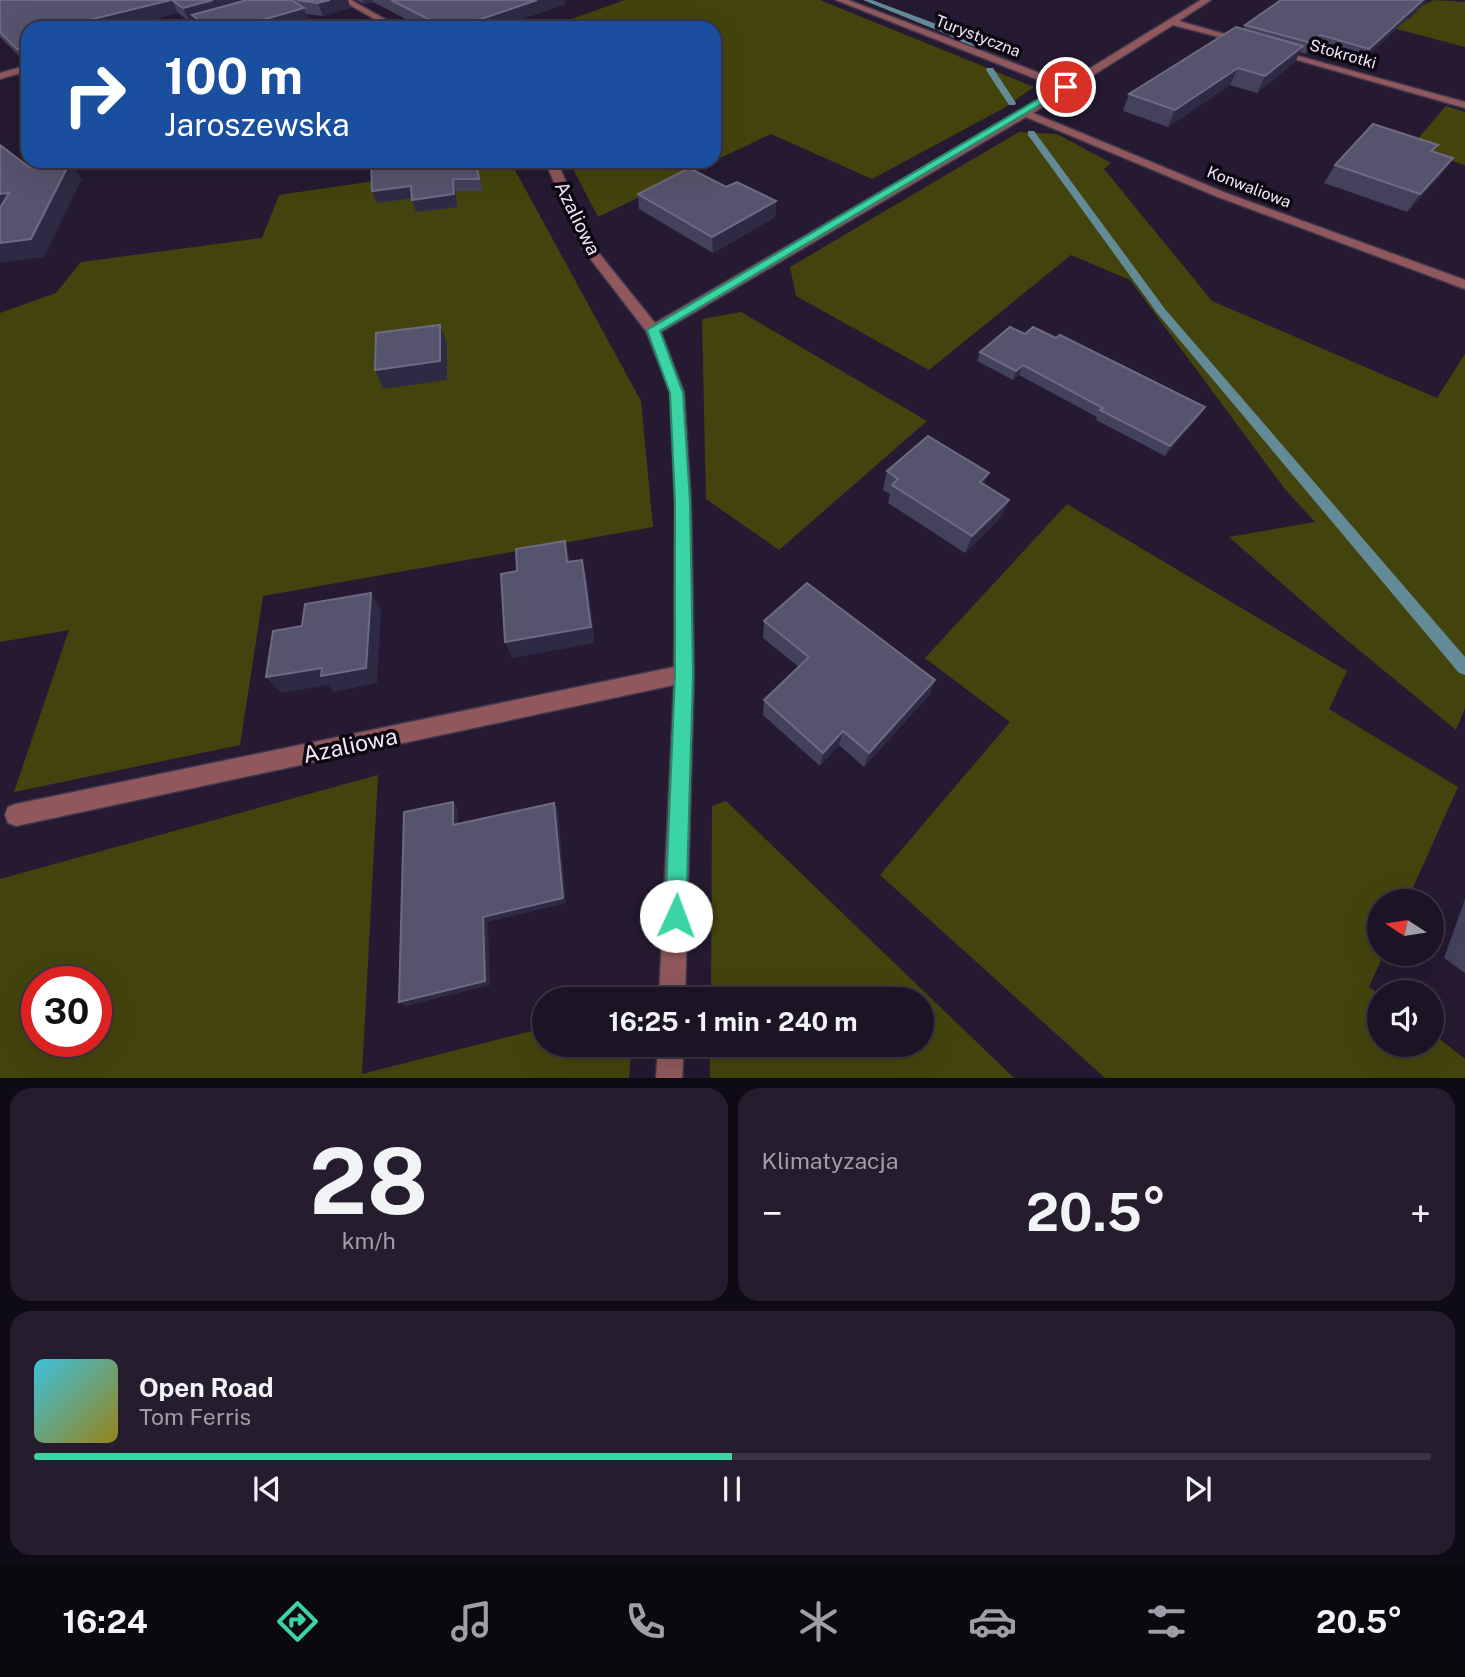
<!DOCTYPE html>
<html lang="pl">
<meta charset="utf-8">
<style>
:root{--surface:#1c1425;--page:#251d2d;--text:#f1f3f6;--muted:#a09ea7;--line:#3a3342;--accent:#3ad4a5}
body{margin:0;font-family:"Public Sans",sans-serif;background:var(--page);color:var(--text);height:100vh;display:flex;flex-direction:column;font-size:26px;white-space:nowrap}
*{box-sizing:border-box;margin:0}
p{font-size:23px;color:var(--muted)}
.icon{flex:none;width:38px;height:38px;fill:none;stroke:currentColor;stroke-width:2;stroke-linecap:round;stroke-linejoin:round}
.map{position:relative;height:1078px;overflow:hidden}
.drawer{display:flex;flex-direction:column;gap:10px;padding:10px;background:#0f0b14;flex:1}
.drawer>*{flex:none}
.guide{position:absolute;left:21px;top:21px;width:700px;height:147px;border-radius:21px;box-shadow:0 7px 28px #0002,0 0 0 2px var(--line);background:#1a4fa0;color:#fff;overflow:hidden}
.needle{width:46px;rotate:282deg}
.tools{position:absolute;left:1367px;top:889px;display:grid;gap:14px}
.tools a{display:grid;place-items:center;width:77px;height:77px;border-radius:50%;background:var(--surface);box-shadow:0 7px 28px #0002,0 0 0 2px var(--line);font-size:35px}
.speed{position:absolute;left:21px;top:966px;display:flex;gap:14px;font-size:35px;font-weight:700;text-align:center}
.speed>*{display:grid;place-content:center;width:91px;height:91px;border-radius:50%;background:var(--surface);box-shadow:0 7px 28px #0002,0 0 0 2px var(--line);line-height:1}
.speed .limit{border:10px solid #d22;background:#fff;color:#111}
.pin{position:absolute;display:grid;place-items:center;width:60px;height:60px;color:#fff;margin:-30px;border:4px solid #fff;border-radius:50%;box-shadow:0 2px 7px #0007}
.me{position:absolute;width:77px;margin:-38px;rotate:2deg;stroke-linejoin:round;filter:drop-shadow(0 0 5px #0008)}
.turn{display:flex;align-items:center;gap:24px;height:147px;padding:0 28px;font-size:32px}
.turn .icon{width:91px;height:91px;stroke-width:2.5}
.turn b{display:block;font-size:49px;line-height:60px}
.big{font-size:52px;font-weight:700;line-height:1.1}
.drawer .tile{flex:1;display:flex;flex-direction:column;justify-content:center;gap:10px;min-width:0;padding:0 24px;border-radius:21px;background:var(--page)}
.drawer .dial{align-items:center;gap:0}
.dial b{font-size:91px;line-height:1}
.song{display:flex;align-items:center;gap:21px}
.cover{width:84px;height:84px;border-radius:10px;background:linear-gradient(135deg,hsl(190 70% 55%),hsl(50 70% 35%))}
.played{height:7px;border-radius:4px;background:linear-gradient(90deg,var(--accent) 50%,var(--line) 50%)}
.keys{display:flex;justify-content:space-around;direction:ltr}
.heat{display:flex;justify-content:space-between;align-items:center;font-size:38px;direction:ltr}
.drawer .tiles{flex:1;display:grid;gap:10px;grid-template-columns:1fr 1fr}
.tile:last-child{grid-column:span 2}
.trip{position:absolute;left:532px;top:987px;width:402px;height:70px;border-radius:35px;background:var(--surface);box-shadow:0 7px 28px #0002,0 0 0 2px var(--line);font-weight:700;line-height:70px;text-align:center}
.tabs{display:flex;height:112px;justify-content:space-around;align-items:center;background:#0b080f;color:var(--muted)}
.tabs .icon{width:49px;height:49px}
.tabs .current{color:var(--accent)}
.tabs b{font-size:32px;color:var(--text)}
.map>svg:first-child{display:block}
</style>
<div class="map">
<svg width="1465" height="1079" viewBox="0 0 1465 1079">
<rect width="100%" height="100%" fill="#251a31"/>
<!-- green -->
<g fill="#43440d" fill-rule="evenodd">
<path d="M625 0H820L1034 87 1004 108 872 179 771 134 714 161V28H546Z"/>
<path d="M1434 0 1465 2V47L1393 28 1404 18 1409 19 1423 5Z"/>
<path d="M1446 106 1465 112V165L1410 148Z"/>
<path d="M1019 132 1057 134 1111 163 1104 169 1212 301 1437 398 1465 354V708L1456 730 1342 636 1229 537 1315 522 1284 488 1130 280 1071 255 929 370 796 296 790 267Z"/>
<path d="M510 161 641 401 653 527 263 596 240 745 14 792 69 630 0 642V313L56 293 81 262 262 238 279 195Z"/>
<path d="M569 161H714L598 217Z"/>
<path d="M741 312 927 421 779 550 706 499 702 319Z"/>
<path d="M1067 504 1347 671 1329 709 1458 787 1407 901H1379V954H1384L1369 987 1379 994V1045H1432V1033L1465 1059V1078H1105L880 875 1010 722 925 658Z"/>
<path d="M378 775 362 1074 544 1028V1045H632L629 1078H0V879ZM37 982H96V1041H37Z"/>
<path d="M726 801 1014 1078H710V1045H922V999H711L712 806Z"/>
</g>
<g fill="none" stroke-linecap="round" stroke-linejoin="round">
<!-- stream -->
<g fill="#638b97" fill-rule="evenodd">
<path d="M863 0H872L955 31 975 46 968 48 949 35Z"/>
<path d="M987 68H993L1016 103 1015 105H1009L986 70Z"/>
<path d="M1028 131H1034L1165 309 1465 657V675L1459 673 1157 313 1028 135Z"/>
</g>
<defs>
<g id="street">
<path d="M341 0H351L401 28H390Z"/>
<path d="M836 0H848L1066 83 1201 0H1211L1179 21 1249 41V45L1173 25 1033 113 1226 193 1465 280V289L1218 197 1026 117 661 332 684 392 691 502 694 674 685 999H659L674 685 16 826 8 823 5 815 8 807 16 804 674 667 675 502 670 392 646 331 582 248 545 161H557L594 247 655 323 1059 88Z"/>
<path d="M217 15 220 20 189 28H175Z"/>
<path d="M1273 49 1465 102V108L1273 53Z"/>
<path d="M28 65V71L0 79V73Z"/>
<path d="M658 1045H684L682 1079H656Z"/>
</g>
</defs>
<!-- street casing -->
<use href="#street" stroke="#41374d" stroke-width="3"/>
<!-- street -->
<use href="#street" fill="#90585c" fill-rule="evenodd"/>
</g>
<!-- wall -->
<g fill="#43415b">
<path d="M0 0H348L350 8 323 16 306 14 309 21 284 28H199L195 20 189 21 178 13 118 28H28V63H26L0 37Z"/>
<path d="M356 0H564L565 4 496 28H423L373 2 364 4Z"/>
<path d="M1428 0 1363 60 1315 46 1305 54 1300 52 1295 62 1257 93 1230 85 1168 127 1123 111 1129 94 1243 29 1245 25Z"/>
<path d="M1433 152 1440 176 1407 212 1324 183 1335 165Z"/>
<path d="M371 161H476L483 191H456L457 207 416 212 412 199 377 203Z"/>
<path d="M726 187 776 201 775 217 713 253 639 209 638 194Z"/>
<path d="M1025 334 1056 338 1205 407 1199 416 1165 456 1096 420 1097 417 1019 375 1013 380 977 361 980 352Z"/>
<path d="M887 471 985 485 1009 500 1001 517 965 553 888 503 890 494 883 490Z"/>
<path d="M764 621 935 680 929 695 864 767 839 745 820 766 763 715 764 700 799 667 763 638Z"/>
<path d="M1465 899V973L1444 958Z"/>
</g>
<!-- shaded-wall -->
<g fill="#2f2a43">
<path d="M172 0 178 13 118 28H65L64 26Z"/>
<path d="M213 0H265L192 15 195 20 189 21 183 8Z"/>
<path d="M330 0H348L350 8 323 16 318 3Z"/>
<path d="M363 0H372L373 2 364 4Z"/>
<path d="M537 0H564L565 4 496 28H465L464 25Z"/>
<path d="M1423 0H1428L1363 60 1369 49Z"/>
<path d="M304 8 309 21 284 28H262L259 21Z"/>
<path d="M1321 35 1315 46 1305 54 1311 43Z"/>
<path d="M1303 46 1295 62 1257 93 1265 76Z"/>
<path d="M1238 68 1230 85 1168 127 1175 110Z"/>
<path d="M1453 158 1440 176 1407 212 1420 194Z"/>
<path d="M70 162 82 179 44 257 0 263V243Z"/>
<path d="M453 179 456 191 457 207 416 212 412 200Z"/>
<path d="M411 186 415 198 377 203 372 191Z"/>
<path d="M9 193 0 212V194Z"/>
<path d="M776 201 775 217 713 253 712 237Z"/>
<path d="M440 325 447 343V380L383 389 375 370Z"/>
<path d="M1023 365 1019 375 1013 380 1016 371Z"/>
<path d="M1205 407 1199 416 1165 456 1170 446Z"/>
<path d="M989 473 982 491 980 482Z"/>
<path d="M1009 500 1001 517 965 553 972 536Z"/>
<path d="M565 541 570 559 572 580 567 562Z"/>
<path d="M582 560 587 577 595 643 512 658 505 642Z"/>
<path d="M371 593 381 609 377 683 334 692 328 685 281 693 266 677 322 668Z"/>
<path d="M935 680 929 695 864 767 869 753Z"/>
<path d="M843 731 839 745 820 766 823 753Z"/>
<path d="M453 802 458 808V831L453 825Z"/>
<path d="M554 803 558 810 566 903 488 922 490 985 406 1006 399 1002 483 917Z"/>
</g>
<!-- building -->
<g fill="#56536c" stroke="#6e6a82" stroke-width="2">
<path d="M0 0H171L64 26 65 28H28V60L22 54 21 49H17L0 32Z"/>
<path d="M172 0H213L183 8Z"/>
<path d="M247 0H292L304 8 259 21 271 28H211L192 15Z"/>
<path d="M297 0H330L318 3Z"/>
<path d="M391 0H537L464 25 432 21Z"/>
<path d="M1281 0H1423L1369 49 1321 35 1311 43 1245 25Z"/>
<path d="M1236 27 1303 46 1265 76 1238 68 1175 110 1129 94Z"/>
<path d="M1373 124 1438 145 1431 151 1453 158 1420 194 1335 165Z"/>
<path d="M0 145 29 167 70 162 31 239 0 243V208L9 193 0 194Z"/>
<path d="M371 161H476L479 179H453L454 194 412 200 411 186 372 191Z"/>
<path d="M689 168 726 187 737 182 776 201 712 237 638 194Z"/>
<path d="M440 325V361L375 370 376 333Z"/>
<path d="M1010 327 1025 334 1033 327 1056 338 1060 335 1205 407 1170 446 1100 410 1103 408 1023 365 1016 371 980 352Z"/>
<path d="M928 436 989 473 980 482 1009 500 972 536 892 485 898 479 887 471Z"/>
<path d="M565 541 567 562 582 560 591 627 505 642 501 574 517 571 516 549Z"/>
<path d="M807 583 935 680 869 753 843 731 823 753 764 700 809 657 764 621Z"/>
<path d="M371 593 366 668 321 676 322 668 266 677 273 631 302 626 305 604Z"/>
<path d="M453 802V825L554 803 563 898 483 917 485 981 399 1002 404 812Z"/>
</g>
<!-- route -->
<path fill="#3ad4a5" stroke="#268a6b" stroke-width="2" d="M1062 85 1070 87 660 331 683 393 690 502 693 674 686 916 683 924 676 927 668 924 665 916 675 674V502L670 393 647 330Z"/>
<g text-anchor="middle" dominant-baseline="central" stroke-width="7" stroke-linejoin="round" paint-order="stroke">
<!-- far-street labels -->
<g font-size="16" fill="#f0e9fa" stroke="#0c0711">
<text transform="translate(978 36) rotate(21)">Turystyczna</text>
<text transform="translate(1343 54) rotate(16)">Stokrotki</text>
<text transform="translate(1249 187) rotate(21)">Konwaliowa</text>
</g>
<!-- street labels -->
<g font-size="19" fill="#f0e9fa" stroke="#0c0711">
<text transform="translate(578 218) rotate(64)">Azaliowa</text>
</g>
<!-- near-street labels -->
<g font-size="23" fill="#f0e9fa" stroke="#0c0711">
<text transform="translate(350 745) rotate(-12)">Azaliowa</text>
</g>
</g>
</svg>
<div class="tools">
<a><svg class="needle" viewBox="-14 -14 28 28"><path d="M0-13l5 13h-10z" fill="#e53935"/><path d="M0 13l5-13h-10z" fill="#a09ea7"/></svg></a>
<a><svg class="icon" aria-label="sound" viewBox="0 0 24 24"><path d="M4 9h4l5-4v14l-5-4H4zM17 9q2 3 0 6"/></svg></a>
</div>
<div class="speed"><div class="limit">30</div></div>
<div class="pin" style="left:1066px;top:87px;background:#d93025"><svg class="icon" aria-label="arrive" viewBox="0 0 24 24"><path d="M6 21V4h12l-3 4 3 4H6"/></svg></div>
<svg class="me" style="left:676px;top:916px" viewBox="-20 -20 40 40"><circle r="19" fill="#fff"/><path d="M0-13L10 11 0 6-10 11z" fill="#3ad4a5"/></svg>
<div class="trip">16:25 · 1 min · 240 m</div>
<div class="guide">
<div class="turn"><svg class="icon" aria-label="right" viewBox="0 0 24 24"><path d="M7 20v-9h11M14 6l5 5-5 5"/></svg><div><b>100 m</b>Jaroszewska</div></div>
</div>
</div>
<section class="drawer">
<div class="tiles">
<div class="tile dial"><b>28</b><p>km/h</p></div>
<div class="tile"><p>Klimatyzacja</p>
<div class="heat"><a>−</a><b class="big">20.5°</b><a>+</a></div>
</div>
<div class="tile">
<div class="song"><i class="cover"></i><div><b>Open Road</b><p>Tom Ferris</p></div></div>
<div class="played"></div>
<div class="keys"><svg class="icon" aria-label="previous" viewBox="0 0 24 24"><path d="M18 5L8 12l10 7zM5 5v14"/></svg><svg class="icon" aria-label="pause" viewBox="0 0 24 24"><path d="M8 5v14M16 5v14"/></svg><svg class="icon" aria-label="next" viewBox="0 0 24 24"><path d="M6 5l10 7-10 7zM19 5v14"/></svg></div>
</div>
</div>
</section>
<nav class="tabs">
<b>16:24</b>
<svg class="icon current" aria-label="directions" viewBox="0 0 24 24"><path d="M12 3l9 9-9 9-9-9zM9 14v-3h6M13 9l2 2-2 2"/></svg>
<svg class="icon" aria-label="music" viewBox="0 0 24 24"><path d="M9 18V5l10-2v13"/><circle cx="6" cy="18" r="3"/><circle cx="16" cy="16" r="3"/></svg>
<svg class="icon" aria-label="phone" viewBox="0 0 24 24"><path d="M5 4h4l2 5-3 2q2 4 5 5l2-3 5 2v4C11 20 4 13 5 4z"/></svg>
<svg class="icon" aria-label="climate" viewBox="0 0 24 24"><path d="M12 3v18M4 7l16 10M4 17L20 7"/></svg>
<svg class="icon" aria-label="car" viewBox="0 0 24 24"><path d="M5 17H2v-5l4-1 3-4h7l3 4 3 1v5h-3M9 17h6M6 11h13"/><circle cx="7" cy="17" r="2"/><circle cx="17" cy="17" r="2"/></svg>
<svg class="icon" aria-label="filters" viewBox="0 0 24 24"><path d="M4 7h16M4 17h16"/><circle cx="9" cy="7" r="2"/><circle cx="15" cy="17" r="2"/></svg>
<b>20.5°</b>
</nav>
